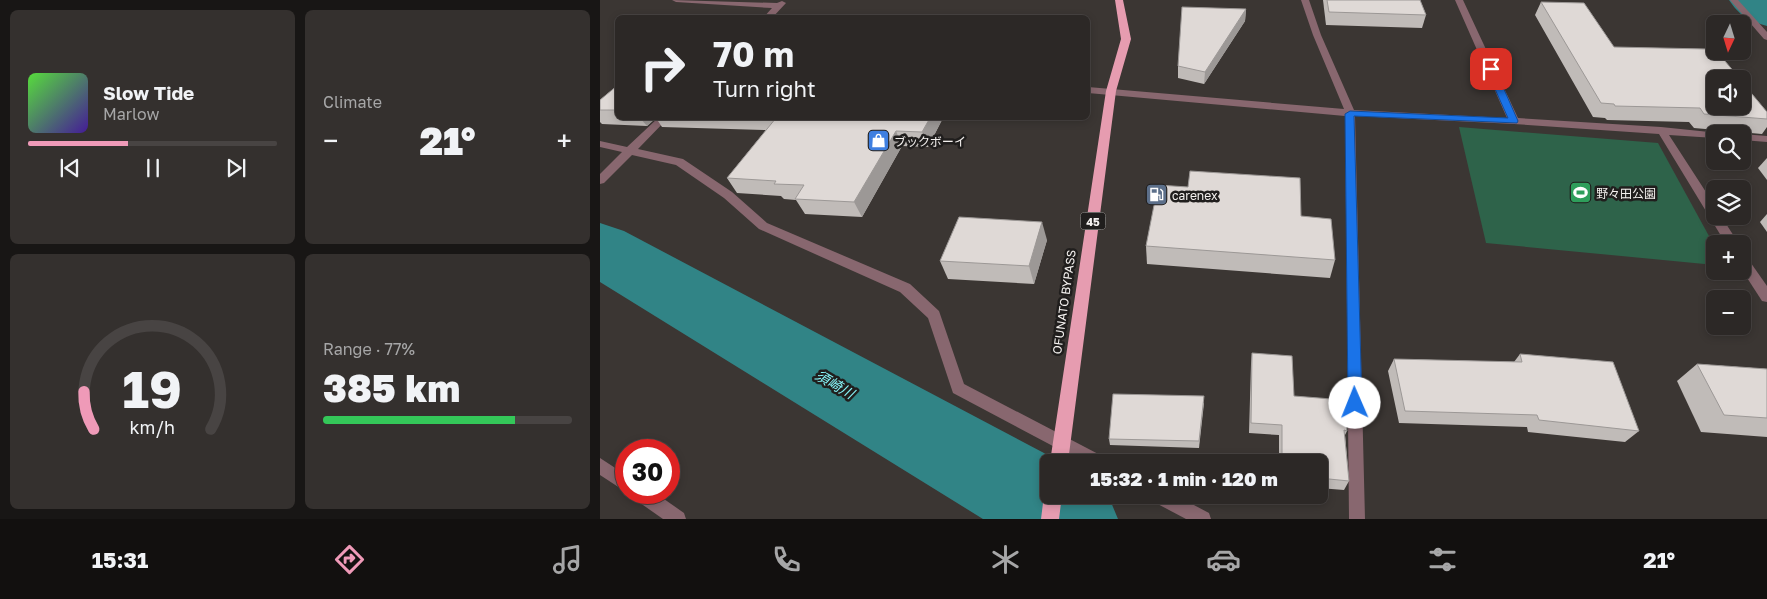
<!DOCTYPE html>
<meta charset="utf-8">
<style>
:root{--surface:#2c2826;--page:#34302e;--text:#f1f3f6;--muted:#a6a6a7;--line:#484443;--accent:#ef9ab8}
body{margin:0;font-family:"Golos Text","Noto Sans JP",sans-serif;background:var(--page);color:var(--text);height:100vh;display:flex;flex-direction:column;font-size:19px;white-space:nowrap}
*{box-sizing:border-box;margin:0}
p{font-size:16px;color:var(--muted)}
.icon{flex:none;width:28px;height:28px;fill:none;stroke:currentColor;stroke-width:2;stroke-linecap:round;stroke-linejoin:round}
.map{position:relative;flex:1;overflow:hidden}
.panel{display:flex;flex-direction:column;gap:10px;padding:10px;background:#181615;width:600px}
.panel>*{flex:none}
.guide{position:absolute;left:15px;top:15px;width:475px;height:105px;border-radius:8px;box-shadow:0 2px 8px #0003,0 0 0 1px var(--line);background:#2c2826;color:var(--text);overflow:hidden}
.needle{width:32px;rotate:184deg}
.controls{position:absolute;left:1106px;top:15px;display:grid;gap:10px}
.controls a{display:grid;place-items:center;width:45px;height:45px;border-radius:8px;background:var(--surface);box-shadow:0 2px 8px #0003,0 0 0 1px var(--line);font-size:25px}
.speed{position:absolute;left:15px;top:439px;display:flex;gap:10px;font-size:25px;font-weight:700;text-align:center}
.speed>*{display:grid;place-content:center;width:65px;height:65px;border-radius:50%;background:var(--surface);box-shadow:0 2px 8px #0003,0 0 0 1px var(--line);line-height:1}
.speed .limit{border:8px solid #d22;background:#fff;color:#111}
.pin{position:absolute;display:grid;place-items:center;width:42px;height:42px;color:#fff;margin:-21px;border-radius:10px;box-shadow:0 2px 8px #0006}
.me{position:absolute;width:55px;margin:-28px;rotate:359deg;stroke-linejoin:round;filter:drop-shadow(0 0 4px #0008)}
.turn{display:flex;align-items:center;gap:18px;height:105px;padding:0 15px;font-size:22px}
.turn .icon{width:65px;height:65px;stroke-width:2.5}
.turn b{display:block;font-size:35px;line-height:42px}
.big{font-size:38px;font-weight:800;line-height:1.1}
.panel .tile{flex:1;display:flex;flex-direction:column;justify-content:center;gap:8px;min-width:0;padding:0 18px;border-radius:8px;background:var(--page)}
.panel .dial{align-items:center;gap:0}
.dial svg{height:130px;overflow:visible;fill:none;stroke:var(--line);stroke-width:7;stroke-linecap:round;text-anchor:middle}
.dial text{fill:var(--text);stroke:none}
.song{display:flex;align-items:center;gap:15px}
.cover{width:60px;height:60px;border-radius:8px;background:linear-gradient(135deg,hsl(110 70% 55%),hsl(260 70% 35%))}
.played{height:5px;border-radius:2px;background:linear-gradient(90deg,var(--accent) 40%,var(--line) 40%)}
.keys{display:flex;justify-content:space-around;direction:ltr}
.heat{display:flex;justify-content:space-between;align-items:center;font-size:28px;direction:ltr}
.charge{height:8px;border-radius:4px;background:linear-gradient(90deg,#34c759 77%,var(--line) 0)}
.panel .tiles{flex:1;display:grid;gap:10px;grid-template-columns:repeat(2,1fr)}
.trip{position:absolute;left:440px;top:454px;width:288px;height:50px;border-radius:8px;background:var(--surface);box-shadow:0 2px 8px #0003,0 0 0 1px var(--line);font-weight:800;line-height:50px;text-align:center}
.menu{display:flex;height:80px;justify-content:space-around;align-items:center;background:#12100f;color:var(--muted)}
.menu .icon{width:35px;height:35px}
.menu .selected{color:var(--accent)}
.menu b{font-size:22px;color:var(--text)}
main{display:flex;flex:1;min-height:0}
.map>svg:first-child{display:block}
</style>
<main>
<section class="panel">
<div class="tiles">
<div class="tile">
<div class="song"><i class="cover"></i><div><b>Slow Tide</b><p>Marlow</p></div></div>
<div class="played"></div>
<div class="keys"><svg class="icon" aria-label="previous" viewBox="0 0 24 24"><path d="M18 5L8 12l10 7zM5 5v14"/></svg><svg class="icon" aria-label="pause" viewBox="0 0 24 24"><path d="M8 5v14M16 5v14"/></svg><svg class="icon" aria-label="next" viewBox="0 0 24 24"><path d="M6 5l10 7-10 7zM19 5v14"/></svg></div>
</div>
<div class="tile"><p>Climate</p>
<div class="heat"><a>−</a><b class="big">21°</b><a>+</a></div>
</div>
<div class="tile dial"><svg viewBox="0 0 100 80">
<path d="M14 69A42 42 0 1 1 86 69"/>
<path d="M14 69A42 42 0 0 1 8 46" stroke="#ef9ab8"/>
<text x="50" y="56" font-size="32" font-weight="700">19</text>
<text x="50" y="72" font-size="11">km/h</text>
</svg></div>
<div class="tile"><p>Range · 77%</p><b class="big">385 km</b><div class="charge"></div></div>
</div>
</section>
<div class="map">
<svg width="1167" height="519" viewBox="0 0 1167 519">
<rect width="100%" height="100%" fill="#3b3633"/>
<!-- green -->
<path fill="#2e634a" d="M859 127 1058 143 1115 247V265L886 243Z"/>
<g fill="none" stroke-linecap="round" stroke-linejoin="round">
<!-- river -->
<g fill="#318486" fill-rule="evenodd">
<path d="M1129 0H1167V26C1148 21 1140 16 1129 0Z"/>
<path d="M0 223 24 231 461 462H449V495H508L518 519H383L0 282Z"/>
</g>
<!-- minor -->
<g fill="#88676f" fill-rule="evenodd">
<path d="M72 0 177 3 182 1 186 3 172 18H163L172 8 76 2Z"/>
<path d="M701 0H709L721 35 754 110 907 118 855 0H863L918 118 1061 127 1119 133 1115 134V138L1069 135 1115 206V216H1121L1139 244H1126L1059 134 914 124 755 116 765 519H749L745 116 488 93V87L744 109 713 35Z"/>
<path d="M1130 0H1138L1167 32V40L1164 39Z"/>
<path d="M58 118H68L38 149 83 159 132 192 167 223 310 284 339 311 364 384 504 457 506 462H483L353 393 328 318 300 292 159 229 124 198 76 165 32 155 4 183 0 184V174L22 152 0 147V141L27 147Z"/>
<path d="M1142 134 1167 136V142L1142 140Z"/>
<path d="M1142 254 1146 256 1167 286V302L1162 301 1142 270Z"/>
<path d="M0 458 26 475V492L0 475Z"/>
<path d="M31 492H54L84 513 86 519H63L33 498Z"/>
<path d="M550 495H575L609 513 611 519H586L552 501Z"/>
</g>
<!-- trunk -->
<g fill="#e69cb0" fill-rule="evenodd">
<path d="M515 0H523L531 39 516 91 468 462H450L506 91 521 39Z"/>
<path d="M449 488V495H462L459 519H441L444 495Z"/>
</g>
</g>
<!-- wall -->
<g fill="#c0bbb8">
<path d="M723 0H820L826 15 822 28 726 25Z"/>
<path d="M941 2 1014 47 1167 112V127L1162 134 1094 128 1089 122 1007 120 1005 118 993 117 935 15Z"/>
<path d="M646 9 645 21 604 84 578 78V66Z"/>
<path d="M18 85V118H343L328 147 302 146 262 217 205 214 196 200 184 199 181 196 137 193 127 178 166 130 62 127 56 118 47 126 2 124 0 122V100Z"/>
<path d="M1167 158V180L1158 168Z"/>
<path d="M1167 214V232L1160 222Z"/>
<path d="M701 216 735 260 730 278 547 264 546 246Z"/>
<path d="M447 240 434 284 348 279 340 261Z"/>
<path d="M652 353 694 396 747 431 745 435 749 481 744 490 719 488V462H679V435L649 433 651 364Z"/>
<path d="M920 354 1039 431 1025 442 928 432 927 427 799 423 788 371 794 359 914 362Z"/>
<path d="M1097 364 1167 369V437L1101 432 1077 381Z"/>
<path d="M604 403 599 448 510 445 509 439Z"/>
</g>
<!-- shaded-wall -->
<g fill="#9c9896">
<path d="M646 9 645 21 604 84 605 72Z"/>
<path d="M40 118H56L47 126Z"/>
<path d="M330 118H343L328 147 322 132Z"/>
<path d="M296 131 302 146 262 217 254 202Z"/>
<path d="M442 222 447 240 434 284 429 266Z"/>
</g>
<!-- building -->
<g fill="#dfd9d6" stroke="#9c9896">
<path d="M727 0H820L826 15 729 12Z"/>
<path d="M941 2 984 3 1014 47 1106 49 1110 54 1120 55 1140 79H1115V106H1142V82L1167 112V119L1104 114 1100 108 1015 106 1014 104 1001 103Z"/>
<path d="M582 7 646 9 605 72 578 66Z"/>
<path d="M18 85V110H0V100Z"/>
<path d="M176 118H330L322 132 296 131 254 202 195 199 204 185 174 184 176 181 127 178Z"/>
<path d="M590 171 700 178 701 216 731 219 735 260 546 246 558 185 588 187Z"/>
<path d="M359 217 442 222 429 266 340 261Z"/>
<path d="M652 353 692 356 694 396 744 400 747 431 744 430 749 481 719 478V462H682V425L651 423Z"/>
<path d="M920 354 1013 362 1039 431 939 420 937 415 805 411 794 359 922 362Z"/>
<path d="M1097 364 1167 369V418L1124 415Z"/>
<path d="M513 394 604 396 599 441 509 439Z"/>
</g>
<!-- route -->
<path fill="#1a73e8" stroke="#114b97" d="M888 67 895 69 918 121 917 123 754 116 762 403 760 407 755 409 750 407 748 403 745 114 750 111 908 118 886 69Z"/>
<!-- icons -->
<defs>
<symbol id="shop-square" viewBox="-11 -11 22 22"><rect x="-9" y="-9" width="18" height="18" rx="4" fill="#3f7fe0" stroke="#201e1d"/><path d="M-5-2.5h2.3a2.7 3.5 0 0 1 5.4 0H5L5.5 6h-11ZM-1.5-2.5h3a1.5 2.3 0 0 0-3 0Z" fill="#fff"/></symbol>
<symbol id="stadium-square" viewBox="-11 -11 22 22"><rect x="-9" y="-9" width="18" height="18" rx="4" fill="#2e9e5b" stroke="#201e1d"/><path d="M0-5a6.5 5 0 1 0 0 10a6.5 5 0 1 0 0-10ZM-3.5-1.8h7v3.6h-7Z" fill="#fff"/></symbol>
<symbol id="fuel-square" viewBox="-11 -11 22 22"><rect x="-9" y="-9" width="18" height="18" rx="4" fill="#5c6f8a" stroke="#201e1d"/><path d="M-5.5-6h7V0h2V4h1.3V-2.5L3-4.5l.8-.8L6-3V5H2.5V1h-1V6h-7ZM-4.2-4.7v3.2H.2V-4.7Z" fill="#fff"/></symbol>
</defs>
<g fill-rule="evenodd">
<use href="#shop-square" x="266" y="128" width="25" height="25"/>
<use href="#stadium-square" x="968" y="180" width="25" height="25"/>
<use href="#fuel-square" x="544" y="182" width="25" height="25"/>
</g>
<g text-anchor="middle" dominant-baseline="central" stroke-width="5" stroke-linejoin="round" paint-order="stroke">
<!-- shield labels -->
<rect fill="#201e1d" stroke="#b4b2b0" stroke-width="1" x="480.5" y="212.5" width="25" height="17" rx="4"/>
<g font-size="11" font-weight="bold" fill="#f4f1ef">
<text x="493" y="221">45</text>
</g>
<!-- poi labels -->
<g font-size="12" fill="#f4f1ef" stroke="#201e1d" text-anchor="start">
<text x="294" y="141">ブックボーイ</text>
<text x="996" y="193">野々田公園</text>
<text x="572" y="195">carenex</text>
</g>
<!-- street labels -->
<g font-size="12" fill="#f4f1ef" stroke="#201e1d">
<text transform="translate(464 302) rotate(-82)">OFUNATO BYPASS</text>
</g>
<!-- water labels -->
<g font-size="14" font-style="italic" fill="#87f6fa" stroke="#201e1d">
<text transform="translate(235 384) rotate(30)">須崎川</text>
</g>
</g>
</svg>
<div class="controls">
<a><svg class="needle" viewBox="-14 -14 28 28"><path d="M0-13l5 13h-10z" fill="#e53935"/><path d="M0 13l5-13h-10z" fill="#a6a6a7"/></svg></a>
<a><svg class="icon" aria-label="sound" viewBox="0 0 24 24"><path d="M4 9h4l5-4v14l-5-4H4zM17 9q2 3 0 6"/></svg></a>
<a><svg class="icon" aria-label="search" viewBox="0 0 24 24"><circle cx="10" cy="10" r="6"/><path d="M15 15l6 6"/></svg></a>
<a><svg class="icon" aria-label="layers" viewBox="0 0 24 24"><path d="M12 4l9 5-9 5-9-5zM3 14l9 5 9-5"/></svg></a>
<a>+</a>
<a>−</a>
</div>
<div class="speed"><div class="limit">30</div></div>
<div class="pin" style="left:891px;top:69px;background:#d93025"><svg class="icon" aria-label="arrive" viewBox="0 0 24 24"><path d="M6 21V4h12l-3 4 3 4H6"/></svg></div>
<svg class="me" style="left:755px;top:403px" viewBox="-20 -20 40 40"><circle r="19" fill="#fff"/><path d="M0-13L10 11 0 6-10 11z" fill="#1a73e8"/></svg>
<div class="trip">15:32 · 1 min · 120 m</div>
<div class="guide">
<div class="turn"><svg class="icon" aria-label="right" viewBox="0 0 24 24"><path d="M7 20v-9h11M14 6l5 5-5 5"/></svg><div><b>70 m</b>Turn right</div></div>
</div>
</div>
</main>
<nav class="menu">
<b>15:31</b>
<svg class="icon selected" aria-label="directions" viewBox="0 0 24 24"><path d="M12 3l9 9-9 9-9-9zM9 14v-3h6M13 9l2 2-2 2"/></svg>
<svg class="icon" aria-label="music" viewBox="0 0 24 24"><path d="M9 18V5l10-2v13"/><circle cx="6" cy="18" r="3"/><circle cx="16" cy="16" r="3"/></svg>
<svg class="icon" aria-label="phone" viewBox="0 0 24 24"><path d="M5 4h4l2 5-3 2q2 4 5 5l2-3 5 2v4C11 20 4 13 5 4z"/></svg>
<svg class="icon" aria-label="climate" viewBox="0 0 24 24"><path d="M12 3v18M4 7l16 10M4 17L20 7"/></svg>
<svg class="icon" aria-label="car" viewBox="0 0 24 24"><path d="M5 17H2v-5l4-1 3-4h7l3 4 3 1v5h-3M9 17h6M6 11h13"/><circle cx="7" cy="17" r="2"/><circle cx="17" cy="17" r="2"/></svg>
<svg class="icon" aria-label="filters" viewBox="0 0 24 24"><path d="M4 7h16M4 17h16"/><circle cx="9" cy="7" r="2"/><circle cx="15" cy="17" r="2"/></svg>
<b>21°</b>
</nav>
